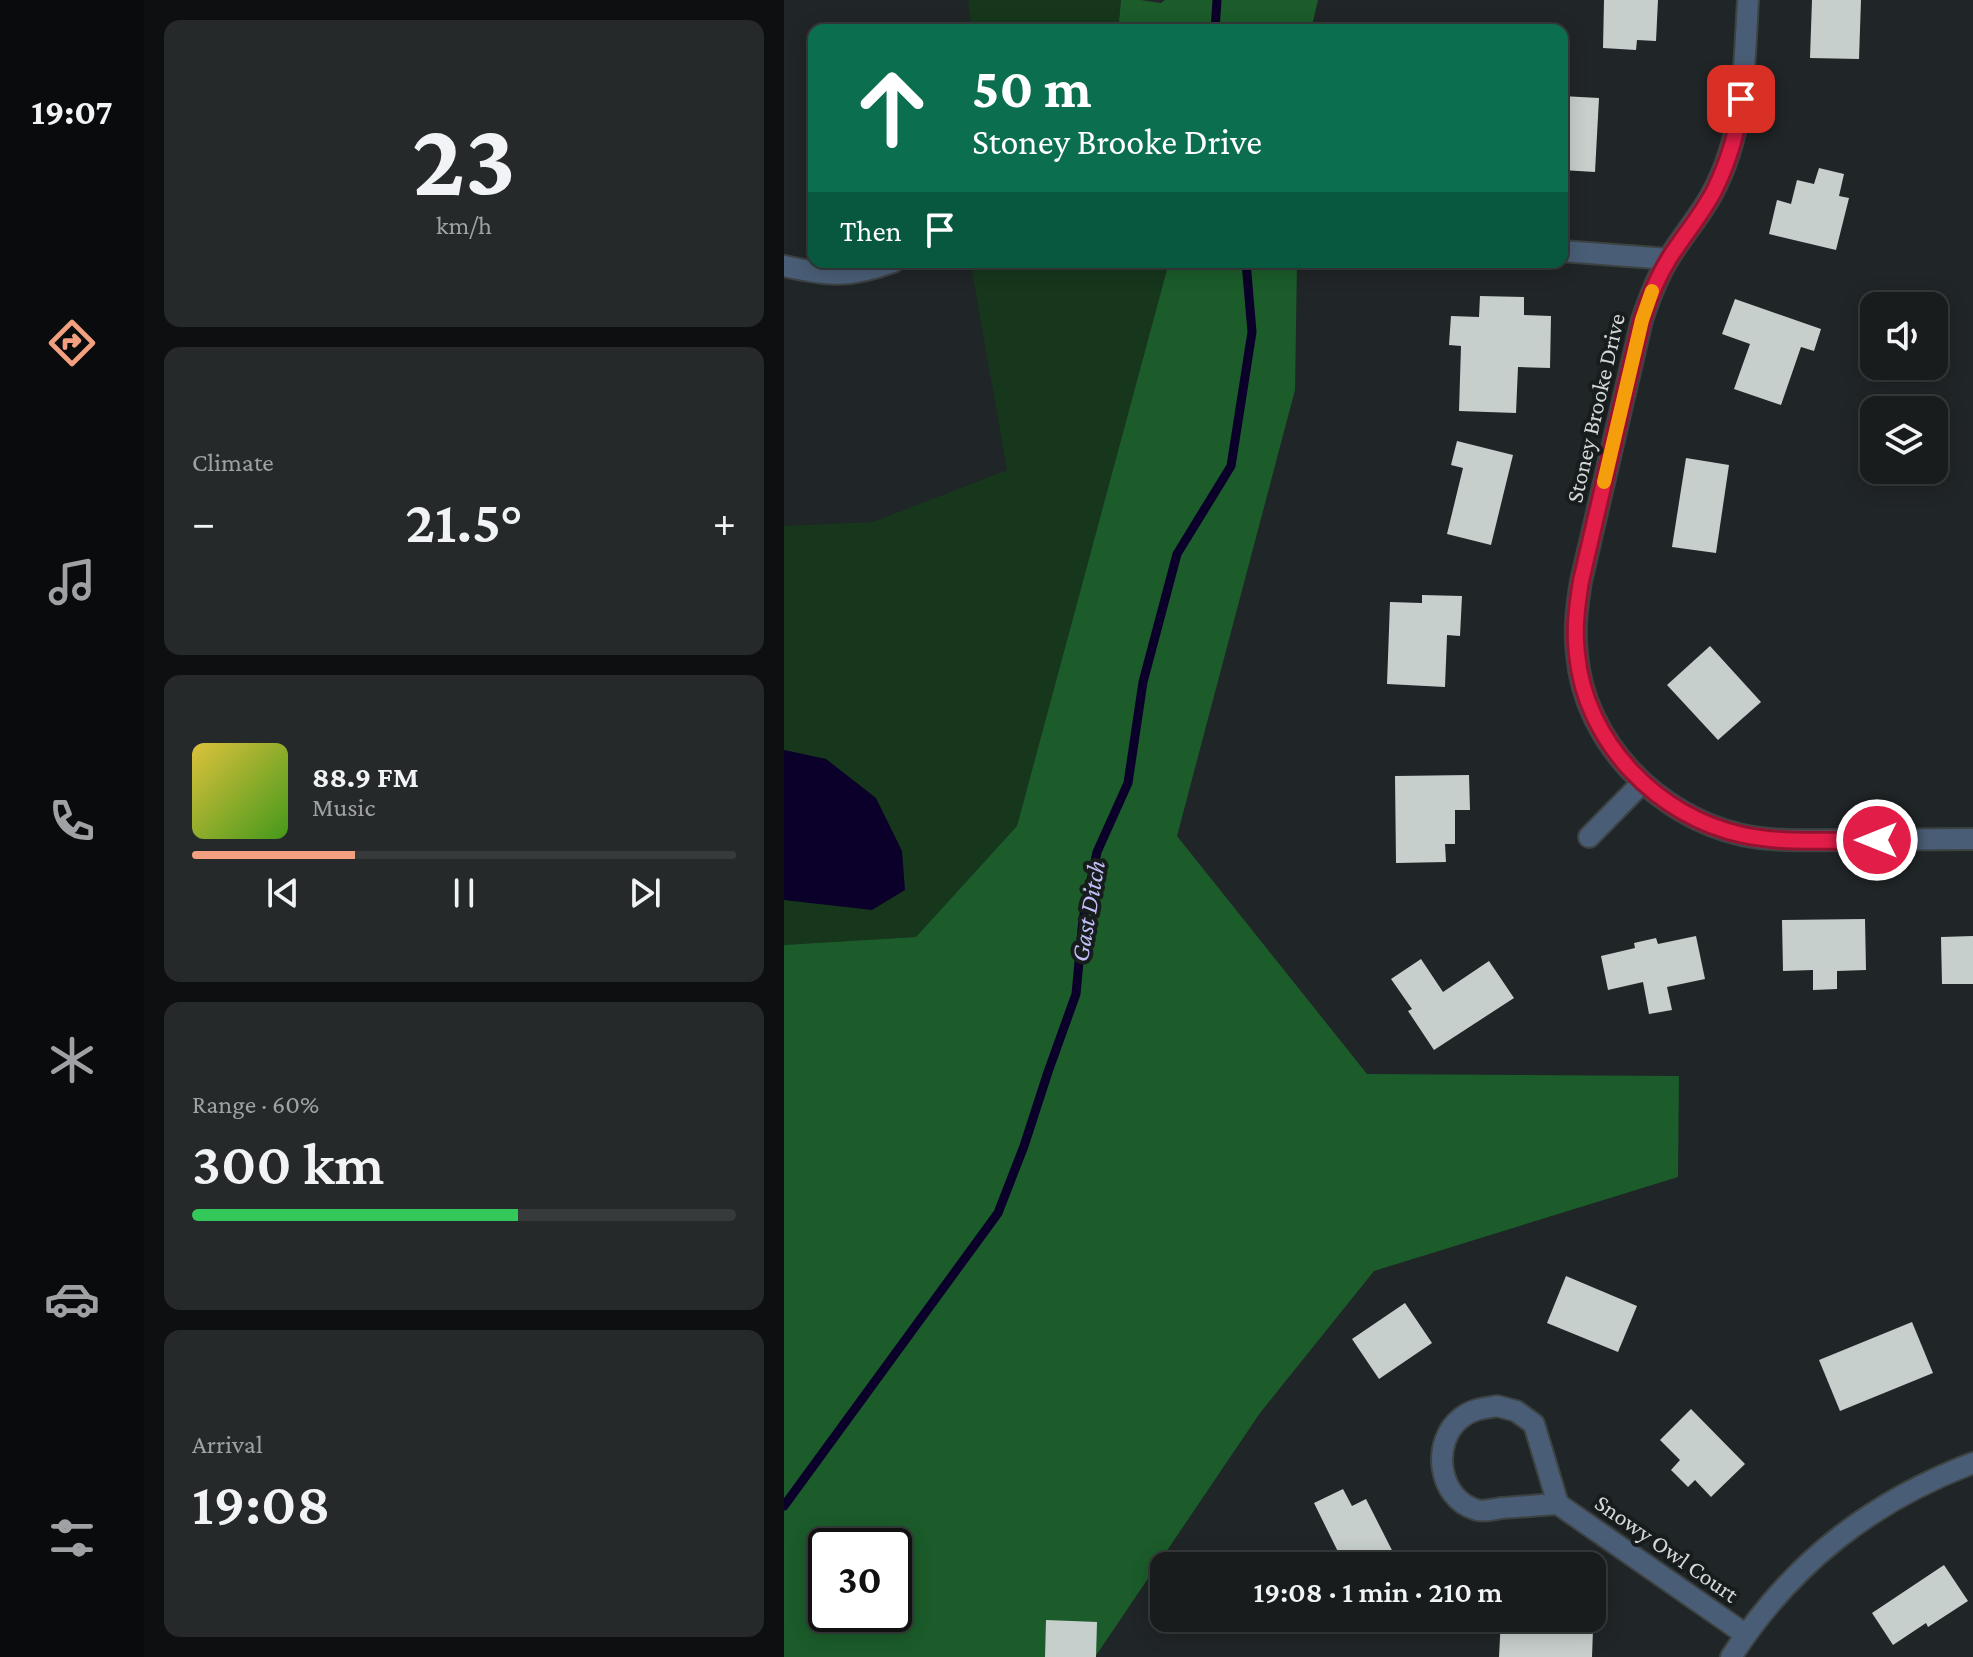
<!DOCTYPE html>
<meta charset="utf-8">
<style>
:root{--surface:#181c1d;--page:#25292a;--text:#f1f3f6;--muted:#9fa1a4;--line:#363a3b;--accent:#f2a07f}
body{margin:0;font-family:"Crimson Pro",serif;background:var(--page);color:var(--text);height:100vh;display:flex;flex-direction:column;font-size:30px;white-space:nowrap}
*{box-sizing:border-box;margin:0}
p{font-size:26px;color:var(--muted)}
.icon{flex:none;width:44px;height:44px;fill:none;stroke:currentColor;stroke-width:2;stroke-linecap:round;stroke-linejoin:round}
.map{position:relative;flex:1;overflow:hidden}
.details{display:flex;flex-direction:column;gap:20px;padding:20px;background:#0d0f10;width:640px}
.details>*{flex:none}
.guide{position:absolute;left:24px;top:24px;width:760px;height:244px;border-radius:16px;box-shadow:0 4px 20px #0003,0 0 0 2px var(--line);background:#0b6e4f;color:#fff;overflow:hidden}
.controls{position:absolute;left:1076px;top:292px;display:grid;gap:16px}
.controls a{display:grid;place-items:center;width:88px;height:88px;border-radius:16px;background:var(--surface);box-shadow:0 4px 20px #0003,0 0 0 2px var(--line);font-size:40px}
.speed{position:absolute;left:24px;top:1528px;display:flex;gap:16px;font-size:40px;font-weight:700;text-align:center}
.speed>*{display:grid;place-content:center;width:104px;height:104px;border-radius:50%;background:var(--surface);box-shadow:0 4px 20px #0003,0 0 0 2px var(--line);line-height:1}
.speed .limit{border:4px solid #111;border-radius:12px;background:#fff;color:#111}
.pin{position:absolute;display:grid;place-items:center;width:68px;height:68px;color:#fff;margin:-34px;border-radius:16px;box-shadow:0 4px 12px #0006}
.me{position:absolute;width:88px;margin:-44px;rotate:270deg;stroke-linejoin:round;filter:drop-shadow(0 0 6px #0008)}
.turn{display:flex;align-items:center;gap:28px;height:168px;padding:0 32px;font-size:36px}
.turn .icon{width:104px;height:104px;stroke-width:2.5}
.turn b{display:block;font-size:56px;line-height:68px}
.then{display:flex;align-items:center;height:76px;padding:0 32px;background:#0003;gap:16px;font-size:30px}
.big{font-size:60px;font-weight:600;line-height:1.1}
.details .tile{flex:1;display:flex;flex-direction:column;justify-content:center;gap:12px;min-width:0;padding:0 28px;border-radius:16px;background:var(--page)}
.details .dial{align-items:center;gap:0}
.dial b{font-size:104px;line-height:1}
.song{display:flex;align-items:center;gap:24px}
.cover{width:96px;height:96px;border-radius:12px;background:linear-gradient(135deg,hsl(50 70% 55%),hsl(100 70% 35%))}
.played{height:8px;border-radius:4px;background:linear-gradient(90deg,var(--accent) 30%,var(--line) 30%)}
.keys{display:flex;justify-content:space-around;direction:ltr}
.heat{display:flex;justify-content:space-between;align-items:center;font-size:44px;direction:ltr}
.charge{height:12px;border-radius:6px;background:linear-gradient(90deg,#34c759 60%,var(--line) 0)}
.trip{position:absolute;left:366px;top:1552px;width:456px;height:80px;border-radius:16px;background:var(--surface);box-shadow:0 4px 20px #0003,0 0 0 2px var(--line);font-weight:600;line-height:80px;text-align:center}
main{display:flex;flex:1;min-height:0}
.tab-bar{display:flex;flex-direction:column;width:144px;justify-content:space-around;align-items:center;background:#0a0b0c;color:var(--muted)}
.tab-bar .icon{width:56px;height:56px}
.tab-bar .on{color:var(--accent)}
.tab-bar b{font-size:36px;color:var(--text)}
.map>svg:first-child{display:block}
</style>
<main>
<nav class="tab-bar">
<b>19:07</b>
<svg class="icon on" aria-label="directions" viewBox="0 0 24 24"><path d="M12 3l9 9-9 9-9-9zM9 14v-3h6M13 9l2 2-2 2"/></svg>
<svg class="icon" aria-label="music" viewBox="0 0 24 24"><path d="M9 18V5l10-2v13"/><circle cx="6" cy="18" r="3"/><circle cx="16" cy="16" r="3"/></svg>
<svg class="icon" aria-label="phone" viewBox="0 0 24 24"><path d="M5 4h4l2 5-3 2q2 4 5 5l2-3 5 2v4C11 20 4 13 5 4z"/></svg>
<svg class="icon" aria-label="climate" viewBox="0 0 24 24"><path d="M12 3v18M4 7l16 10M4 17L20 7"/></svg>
<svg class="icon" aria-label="car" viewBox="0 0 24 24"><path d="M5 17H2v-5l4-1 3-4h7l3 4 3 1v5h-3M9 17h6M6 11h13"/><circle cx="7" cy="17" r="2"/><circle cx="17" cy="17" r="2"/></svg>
<svg class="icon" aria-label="filters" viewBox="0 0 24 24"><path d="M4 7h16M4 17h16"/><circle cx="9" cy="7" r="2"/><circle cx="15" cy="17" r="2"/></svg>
</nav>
<section class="details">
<div class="tile dial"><b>23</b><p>km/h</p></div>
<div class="tile"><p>Climate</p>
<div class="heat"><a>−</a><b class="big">21.5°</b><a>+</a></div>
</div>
<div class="tile">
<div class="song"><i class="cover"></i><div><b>88.9 FM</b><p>Music</p></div></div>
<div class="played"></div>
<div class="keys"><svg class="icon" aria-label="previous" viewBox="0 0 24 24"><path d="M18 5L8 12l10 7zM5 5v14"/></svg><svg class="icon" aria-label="pause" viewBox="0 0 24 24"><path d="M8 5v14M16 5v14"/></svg><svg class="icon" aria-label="next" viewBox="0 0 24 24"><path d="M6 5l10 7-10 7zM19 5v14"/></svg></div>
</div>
<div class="tile"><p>Range · 60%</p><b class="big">300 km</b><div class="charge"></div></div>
<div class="tile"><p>Arrival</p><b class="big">19:08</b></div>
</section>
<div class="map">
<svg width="1189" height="1657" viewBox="0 0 1189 1657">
<rect width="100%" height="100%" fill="#202527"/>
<!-- green -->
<g fill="#16371c">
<path d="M184 0H337L335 22 359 30H188Z"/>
<path d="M209 262H385L233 826 132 937 0 945V900L22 901 42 759 0 750V526L89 522 223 470 188 271Z"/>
</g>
<!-- forest -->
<g fill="#1b5c2a" fill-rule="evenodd">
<path d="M337 0H357L377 3 381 0H534L527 30H359L335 22Z"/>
<path d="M385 262H513L511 390 393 836 583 1074 895 1076 894 1177 590 1271 476 1413 311 1657H0V945L132 937 233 826ZM42 1546H110V1614H42Z"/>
</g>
<!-- water -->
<path fill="#0b0029" d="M0 750 42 759 92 798 118 851 121 890 88 910 0 900Z"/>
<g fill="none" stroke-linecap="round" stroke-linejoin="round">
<!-- stream -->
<g stroke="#0b0029" stroke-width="9">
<path d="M431 30 433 0"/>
<path d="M0 1506 214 1213 240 1146 264 1072 292 994 299 919 313 852 344 783 359 682 393 554 447 466 468 332 462 262"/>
</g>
</g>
<!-- building -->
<g fill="#c7cfcd">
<path d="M820 0H874L872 41 853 40 852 50 819 48Z"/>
<path d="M1028 0H1077L1075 59 1026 58Z"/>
<path d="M778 96 815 98 811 172 778 170Z"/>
<path d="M1035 168 1060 174 1055 196 1065 198 1052 250 985 234 993 200 1007 204 1013 180 1030 184Z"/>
<path d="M696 296 740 297V315L767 316 766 368 734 367 732 413 675 411 677 346 665 345 667 316 695 317Z"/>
<path d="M951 299 1037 329 1030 351 1017 347 997 405 950 389 966 344 938 334Z"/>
<path d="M673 441 729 455 707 545 663 534 679 468 667 465Z"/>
<path d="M902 458 945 465 932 553 888 547Z"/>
<path d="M638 595 678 596 676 636 663 635 661 687 603 684 606 602 638 603Z"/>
<path d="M926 646 977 702 934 740 883 685Z"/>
<path d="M685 775 686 810H671V844H661L662 862 612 863 611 776Z"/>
<path d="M1081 919 1082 970 1053 971V989L1029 990V970L999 971 998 920Z"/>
<path d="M912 936 921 979 883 987 888 1010 865 1014 859 982 824 990 817 956 851 948 850 943 872 938 874 944Z"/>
<path d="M1189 936V984H1158L1157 937Z"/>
<path d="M637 959 659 992 705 961 730 998 650 1050 624 1011 628 1009 607 979Z"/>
<path d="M782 1276 853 1306 834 1352 763 1323Z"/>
<path d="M621 1303 648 1343 595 1379 568 1339Z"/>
<path d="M1128 1322 1149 1373 1056 1411 1035 1360Z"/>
<path d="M907 1409 961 1464 927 1497 911 1480 904 1487 887 1470 896 1460 876 1440Z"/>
<path d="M559 1489 568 1506 582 1499 616 1566H561L530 1503Z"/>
<path d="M1160 1565 1184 1601 1144 1627 1142 1623 1109 1645 1088 1613Z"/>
<path d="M717 1618H754V1628L809 1629 808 1657H715Z"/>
<path d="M262 1620 313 1622 312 1657H261Z"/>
</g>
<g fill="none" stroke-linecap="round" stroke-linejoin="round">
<defs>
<g id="minor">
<path d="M964 0C960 66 961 132 929 192 917 215 899 235 885 258 873 277 865 299 858 320L797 581C793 606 790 629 793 654 800 742 874 816 958 835 990 842 1023 840 1055 840 1100 840 1144 839 1189 839"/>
<path d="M778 251 884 259"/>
<path d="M0 266C44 276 66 278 109 262"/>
<path d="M805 837 858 783"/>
<path d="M713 1406 732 1411 750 1424 774 1504C755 1505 737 1507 718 1508 710 1509 700 1512 693 1510 653 1499 647 1441 677 1418 688 1409 700 1408 713 1406Z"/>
<path d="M774 1504 961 1634"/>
<path d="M947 1657C1007 1564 1086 1502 1189 1463"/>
</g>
</defs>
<!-- minor casing -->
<use href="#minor" stroke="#3d4243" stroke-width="24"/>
<!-- minor -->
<use href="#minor" stroke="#495e76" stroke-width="20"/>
</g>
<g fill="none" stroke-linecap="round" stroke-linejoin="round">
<defs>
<path id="route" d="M957 99C954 130 945 160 931 189 919 213 901 234 886 257 874 276 865 298 858 320L797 581C793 606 790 629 793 654 801 742 874 817 959 835 1002 844 1049 840 1093 840"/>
</defs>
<!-- route casing -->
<use href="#route" stroke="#92132f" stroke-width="20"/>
<!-- route -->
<use href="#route" stroke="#e11d48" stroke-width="14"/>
<!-- slow -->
<path stroke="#f59e0b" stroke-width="14" d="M820 482 858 320 868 291"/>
</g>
<g text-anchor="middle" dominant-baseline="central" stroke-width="8" stroke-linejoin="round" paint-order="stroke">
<!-- street labels -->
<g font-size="24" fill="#d5d8d9" stroke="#171c1d">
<text transform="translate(811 408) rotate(-77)">Stoney Brooke Drive</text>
<text transform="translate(883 1548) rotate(35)">Snowy Owl Court</text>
</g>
<!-- water labels -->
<g font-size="26" font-style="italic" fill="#c2bef8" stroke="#171c1d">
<text transform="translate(304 911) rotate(-80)">Gast Ditch</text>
</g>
</g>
</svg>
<div class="controls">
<a><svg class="icon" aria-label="sound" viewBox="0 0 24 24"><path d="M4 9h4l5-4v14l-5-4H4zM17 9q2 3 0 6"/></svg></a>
<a><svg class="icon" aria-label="layers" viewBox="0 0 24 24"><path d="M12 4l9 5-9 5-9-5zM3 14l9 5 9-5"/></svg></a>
</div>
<div class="speed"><div class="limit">30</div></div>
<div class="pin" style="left:957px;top:99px;background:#d93025"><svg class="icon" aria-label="arrive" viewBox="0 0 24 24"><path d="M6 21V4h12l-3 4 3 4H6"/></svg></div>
<svg class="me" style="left:1093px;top:840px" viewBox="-20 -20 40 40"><circle r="17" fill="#e11d48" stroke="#fff" stroke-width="3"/><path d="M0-11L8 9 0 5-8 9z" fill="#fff"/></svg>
<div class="trip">19:08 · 1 min · 210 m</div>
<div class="guide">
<div class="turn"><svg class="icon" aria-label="ahead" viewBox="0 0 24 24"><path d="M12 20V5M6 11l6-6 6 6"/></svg><div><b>50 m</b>Stoney Brooke Drive</div></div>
<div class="then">Then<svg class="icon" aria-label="arrive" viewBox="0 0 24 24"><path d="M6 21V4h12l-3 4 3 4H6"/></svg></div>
</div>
</div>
</main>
